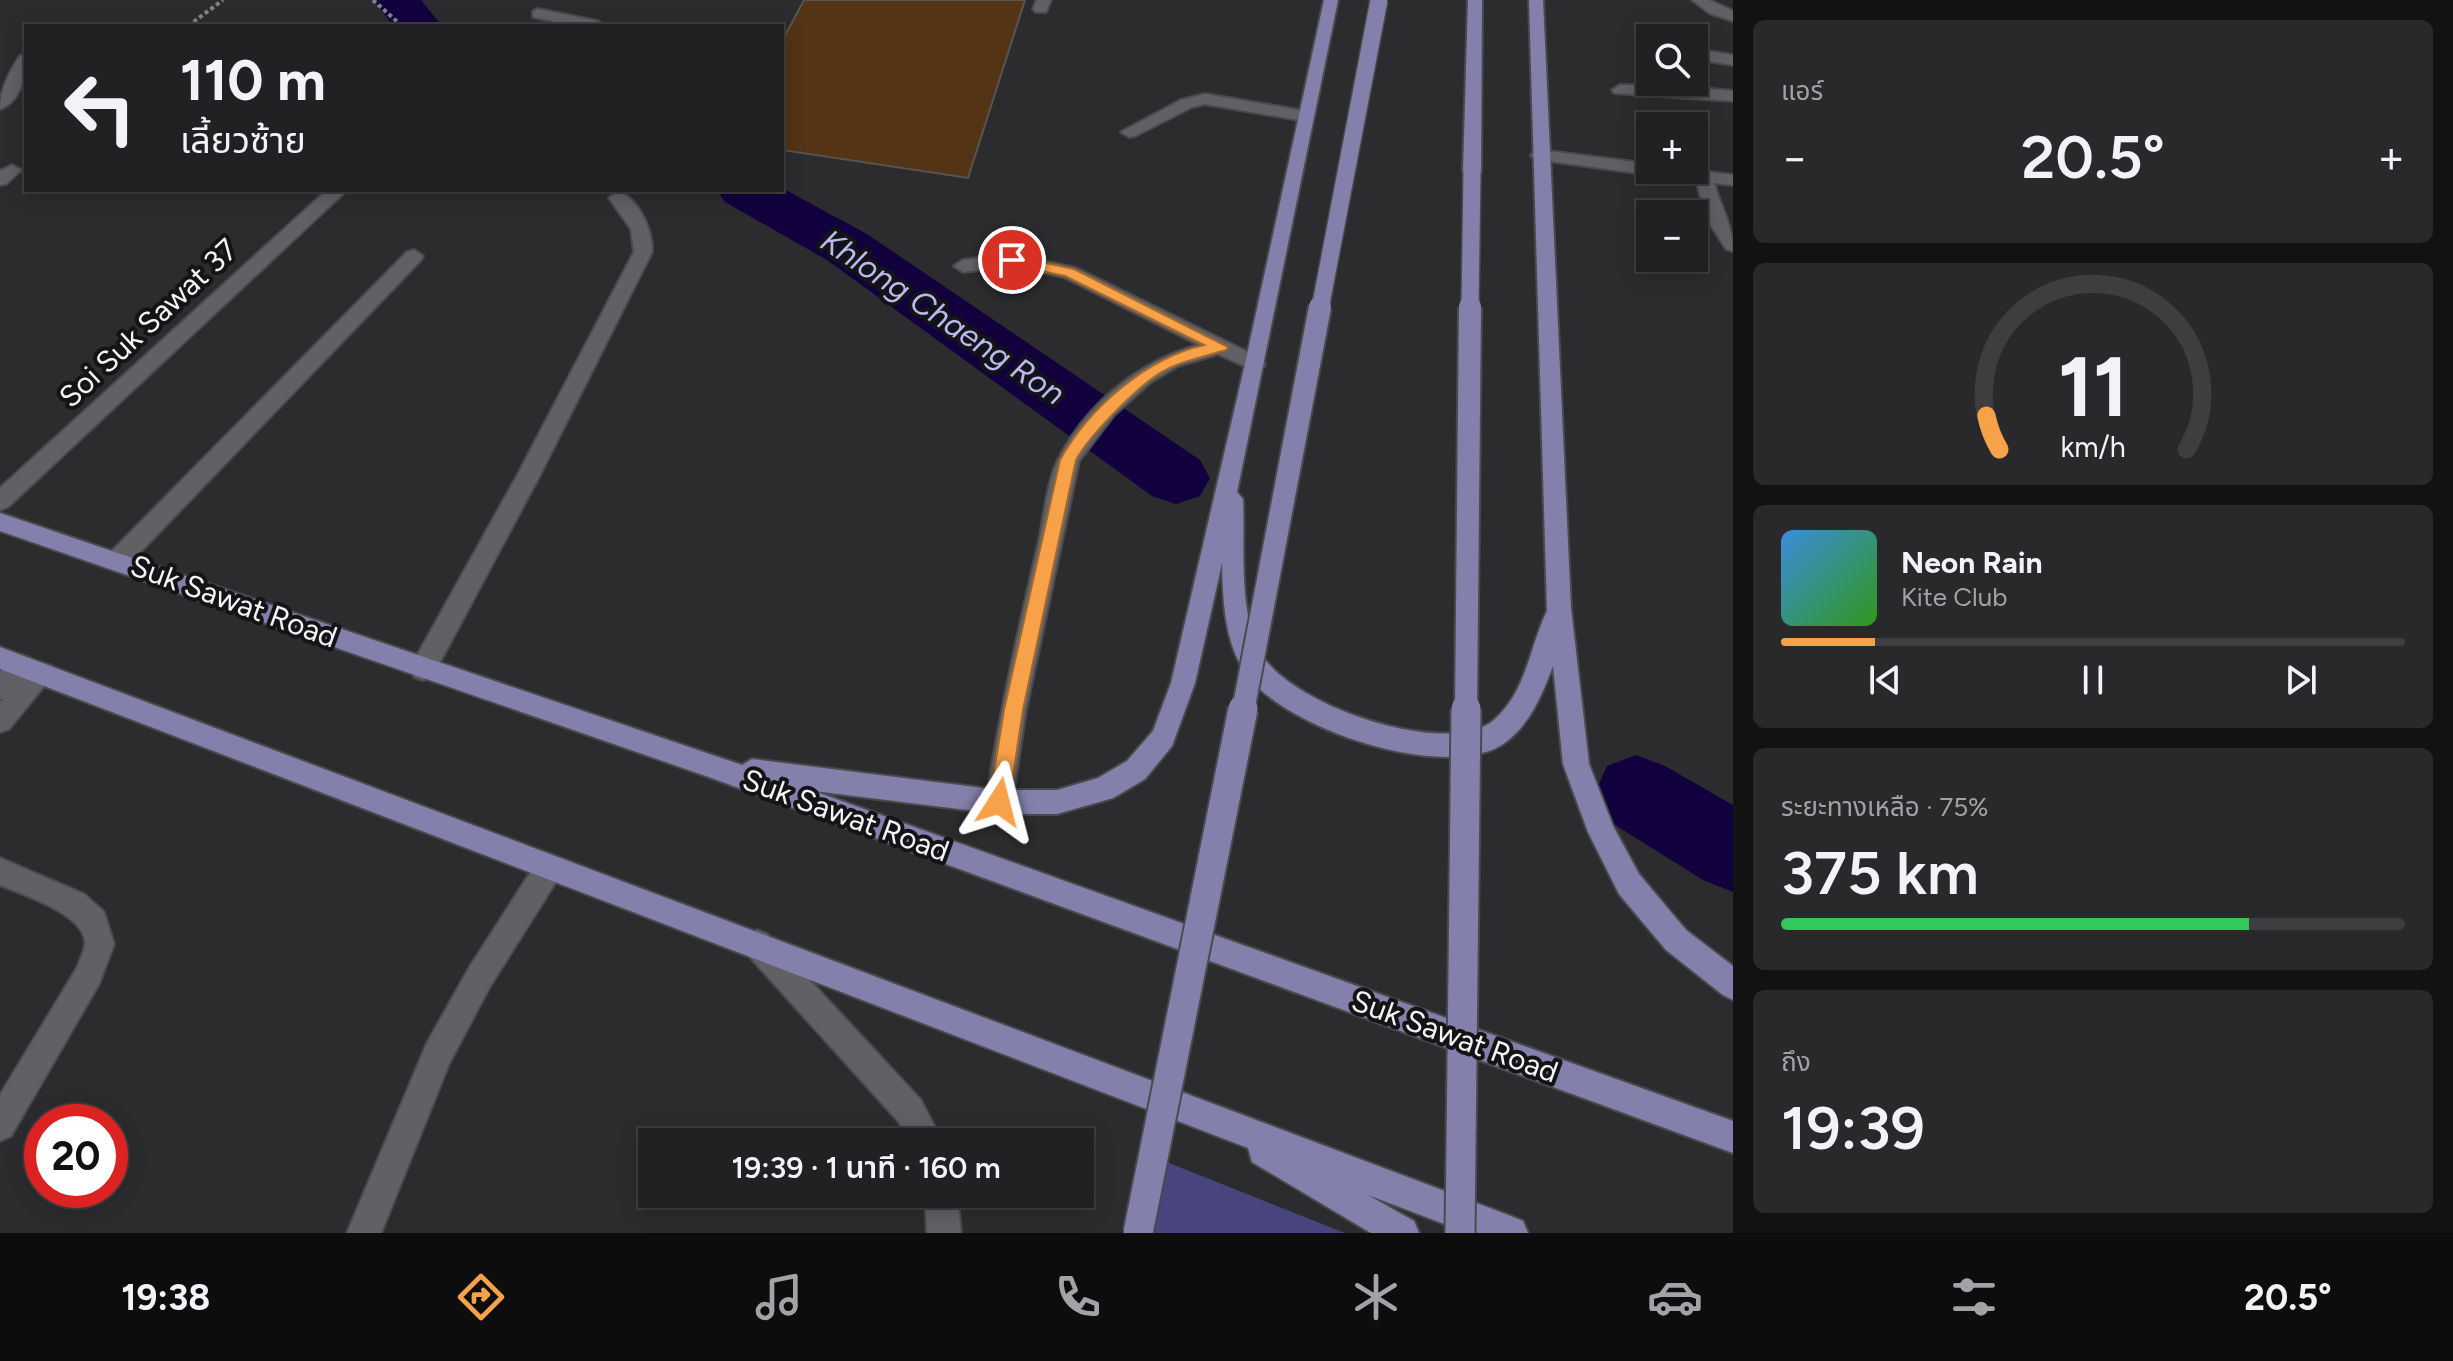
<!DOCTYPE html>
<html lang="th">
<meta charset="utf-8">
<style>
:root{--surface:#212123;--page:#29292b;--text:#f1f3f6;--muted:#a2a3a6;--line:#3e3e41;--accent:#f7a149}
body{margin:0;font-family:Figtree,"Noto Sans Thai",sans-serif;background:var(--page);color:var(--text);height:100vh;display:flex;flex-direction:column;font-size:30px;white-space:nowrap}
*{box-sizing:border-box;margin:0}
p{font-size:26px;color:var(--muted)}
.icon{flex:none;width:44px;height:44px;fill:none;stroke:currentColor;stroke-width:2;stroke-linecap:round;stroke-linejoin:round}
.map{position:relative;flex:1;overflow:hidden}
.details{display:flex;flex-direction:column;gap:20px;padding:20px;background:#121213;width:720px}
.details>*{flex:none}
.hud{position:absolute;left:24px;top:24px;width:760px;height:168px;border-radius:0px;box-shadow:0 4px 20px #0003,0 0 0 2px var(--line);background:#212123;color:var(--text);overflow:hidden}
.buttons{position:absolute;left:1636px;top:24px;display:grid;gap:16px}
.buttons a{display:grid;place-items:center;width:72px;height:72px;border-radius:0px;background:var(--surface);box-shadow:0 4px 20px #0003,0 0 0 2px var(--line);font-size:40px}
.speed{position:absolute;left:24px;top:1104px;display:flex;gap:16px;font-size:40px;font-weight:700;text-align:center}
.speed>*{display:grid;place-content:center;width:104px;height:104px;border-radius:50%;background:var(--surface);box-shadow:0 4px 20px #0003,0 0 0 2px var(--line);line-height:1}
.speed .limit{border:12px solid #d22;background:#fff;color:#111}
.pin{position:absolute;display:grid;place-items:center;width:68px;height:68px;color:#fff;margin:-34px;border:4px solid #fff;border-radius:50%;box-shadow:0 2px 8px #0007}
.me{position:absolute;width:88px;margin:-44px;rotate:9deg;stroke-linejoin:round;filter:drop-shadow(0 0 6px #0008)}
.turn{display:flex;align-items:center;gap:28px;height:168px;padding:0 24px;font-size:36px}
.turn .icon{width:104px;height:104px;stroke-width:2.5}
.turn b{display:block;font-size:56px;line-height:68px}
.big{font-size:60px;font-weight:600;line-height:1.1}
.details .widget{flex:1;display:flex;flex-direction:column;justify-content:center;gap:12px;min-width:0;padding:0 28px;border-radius:12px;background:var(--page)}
.details .dial{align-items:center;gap:0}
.dial svg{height:208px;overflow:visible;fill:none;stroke:var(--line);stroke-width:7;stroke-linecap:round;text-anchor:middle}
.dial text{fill:var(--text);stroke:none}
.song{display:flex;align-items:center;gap:24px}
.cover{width:96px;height:96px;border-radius:12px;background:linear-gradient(135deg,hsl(210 70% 55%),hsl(110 70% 35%))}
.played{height:8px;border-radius:4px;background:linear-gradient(90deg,var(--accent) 15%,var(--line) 15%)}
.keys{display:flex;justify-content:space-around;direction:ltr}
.heat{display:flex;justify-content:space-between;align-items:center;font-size:44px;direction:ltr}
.charge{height:12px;border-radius:6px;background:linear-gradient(90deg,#34c759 75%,var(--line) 0)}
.trip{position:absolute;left:638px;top:1128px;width:456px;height:80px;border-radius:0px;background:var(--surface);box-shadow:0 4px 20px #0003,0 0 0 2px var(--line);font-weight:600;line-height:80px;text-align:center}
.tabs{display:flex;height:128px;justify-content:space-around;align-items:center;background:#0d0d0e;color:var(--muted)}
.tabs .icon{width:56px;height:56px}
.tabs .current{color:var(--accent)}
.tabs b{font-size:36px;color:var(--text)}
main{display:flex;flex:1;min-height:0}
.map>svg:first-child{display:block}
</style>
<main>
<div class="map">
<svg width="1733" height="1233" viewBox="0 0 1733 1233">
<rect width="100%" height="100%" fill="#2c2c2f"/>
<!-- green -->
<path fill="#48447d" d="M1154 1157 1345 1233H1143Z"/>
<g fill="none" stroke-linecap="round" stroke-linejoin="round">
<!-- river -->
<g fill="#12003e" fill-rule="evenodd">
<path d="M374 0H421L442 26H393Z"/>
<path d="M782 188 867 234 1200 460 1210 478 1200 496 1176 504 1152 496 827 260 725 202 717 190Z"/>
<path d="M1636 755 1665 766 1733 805V892L1703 880 1607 820 1595 793 1607 766Z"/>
</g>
</g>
<!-- building -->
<path fill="#543414" stroke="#575552" stroke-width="2" d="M804 0H1025L968 178 782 150V41Z"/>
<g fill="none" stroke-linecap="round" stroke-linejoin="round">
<defs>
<g id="minor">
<path d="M1037 0H1051L1046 12H1036L1033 9Z"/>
<path d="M1692 0H1709L1733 11V21L1709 13Z"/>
<path d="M538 9 597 21 605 26H574L533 17V11Z"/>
<path d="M1694 49 1733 55V65L1694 59Z"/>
<path d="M26 54C26 74 21 102 0 109 0 89 9 72 20 56Z"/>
<path d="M1620 85H1669L1733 91V101L1614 93 1612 90Z"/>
<path d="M1205 94 1305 111 1313 116 1305 121 1205 104 1192 107 1135 136 1129 137 1121 132 1181 100Z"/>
<path d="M1540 150 1650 164V170H1694L1733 175V185L1714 183C1721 206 1733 227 1733 251L1726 249 1708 221 1696 181 1534 159 1531 155Z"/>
<path d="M12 165 21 170 6 184 0 185V171Z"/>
<path d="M327 190H347L8 507 0 510V488Z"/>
<path d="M618 192C639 198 653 232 652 252L539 477 432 677 423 680 414 677 411 669 414 661 518 474 634 252 631 229 609 198Z"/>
<path d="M414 250 423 256 421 260 126 567 118 569 110 567 106 560 110 553 407 252Z"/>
<path d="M1012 254 1076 268 1262 359 1265 364 1262 369 1255 371 1218 354 1178 366 1151 382 1114 415 1079 461 1026 710 1012 802 1008 811 999 814 990 811 986 802C999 715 1018 630 1038 545 1044 519 1047 478 1060 456 1089 402 1141 360 1199 345L1064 277 1012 266 963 272 954 266 963 260Z"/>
<path d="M21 655 30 658 33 666 42 663 51 666 54 674 9 729 0 732V703L4 698 0 700V672L12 658Z"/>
<path d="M549 855 559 859 563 868 559 877 489 988 449 1064 381 1233H347L427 1043 469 968 539 859Z"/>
<path d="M0 858 84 894 104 912 114 944 99 984 11 1136 0 1141V1095L78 966C80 958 86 949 85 941 82 913 23 895 0 885Z"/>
<path d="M757 930 767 934 920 1099 943 1142H910L898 1121 747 954 743 944 747 934Z"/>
<path d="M925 1194H957L961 1233H927Z"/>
</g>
<g id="major">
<path d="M1324 0H1338L1237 492 1243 499C1245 547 1238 606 1259 650 1285 704 1448 760 1494 720 1527 691 1529 648 1547 611L1529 0H1543L1571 608 1589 764 1613 826 1639 874 1686 930 1733 966V1000L1723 995 1666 950 1619 894 1588 832 1563 764 1553 666C1542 695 1528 729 1500 746 1440 780 1286 729 1247 675 1224 643 1223 600 1222 563L1195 683 1172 746 1145 779 1113 798 1057 814H999L814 791 1733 1121V1153L706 776 0 531V513L742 765 752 759 999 790H1057L1098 778 1127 761 1153 731 1171 683 1245 364Z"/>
<path d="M1468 0H1482L1481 172 1472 177 1463 172Z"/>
<path d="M0 647 1511 1216 1523 1221 1528 1233H1468L1368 1195 1414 1221 1419 1233H1371L1252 1162 1248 1148 0 669Z"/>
</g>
</defs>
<!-- minor casing -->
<use href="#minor" stroke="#4a4a4d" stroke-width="4"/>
<!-- major casing -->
<use href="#major" stroke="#4a4a4d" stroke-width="4"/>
<!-- path -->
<g stroke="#838386" stroke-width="4" stroke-dasharray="4 3" stroke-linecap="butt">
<path d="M373 0 402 26"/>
<path d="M188 26 223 0"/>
</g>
<!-- minor -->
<use href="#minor" fill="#616165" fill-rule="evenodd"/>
<!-- major -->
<use href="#major" fill="#8381ab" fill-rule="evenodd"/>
<defs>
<g id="major-bridge-far2">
<path d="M1320 309 1379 0"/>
<path d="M1470 309 1472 172"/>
</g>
<g id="major-bridge-far1">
<path d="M1243 711 1320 307"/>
<path d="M1466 711 1470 307"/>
</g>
<g id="major-bridge">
<path d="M1138 1233 1243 709"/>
<path d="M1460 1233 1466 709"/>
</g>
</defs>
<!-- major-bridge-far2 casing -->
<use href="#major-bridge-far2" stroke="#4a4a4d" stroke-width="20" stroke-linecap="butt"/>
<!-- major-bridge-far1 casing -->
<use href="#major-bridge-far1" stroke="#4a4a4d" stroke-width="26" stroke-linecap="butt"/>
<!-- major-bridge casing -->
<use href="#major-bridge" stroke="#4a4a4d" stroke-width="33" stroke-linecap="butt"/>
<!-- major-bridge-far2 -->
<use href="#major-bridge-far2" stroke="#8381ab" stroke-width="17"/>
<!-- major-bridge-far1 -->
<use href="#major-bridge-far1" stroke="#8381ab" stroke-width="22"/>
<!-- major-bridge -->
<use href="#major-bridge" stroke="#8381ab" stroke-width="29"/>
</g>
<!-- route -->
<path fill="#f7a149" stroke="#a1692f" stroke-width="2" d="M1012 256 1074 269 1228 347 1226 350C1203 357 1180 361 1160 373 1136 388 1089 436 1076 460L1023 710 1009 802 1006 809 999 812 992 809 989 802 1004 710 1060 460C1088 409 1146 358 1204 345L1065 276 1007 264 1005 260Z"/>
<g text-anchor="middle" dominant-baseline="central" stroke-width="8" stroke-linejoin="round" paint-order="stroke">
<!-- street labels -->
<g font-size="30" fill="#f4f4f6" stroke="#141416">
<text transform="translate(148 323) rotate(-43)">Soi Suk Sawat 37</text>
<text transform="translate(234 601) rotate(20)">Suk Sawat Road</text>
<text transform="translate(846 815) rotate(20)">Suk Sawat Road</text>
<text transform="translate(1455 1036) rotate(20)">Suk Sawat Road</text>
</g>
<!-- water labels -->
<g font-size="32" font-style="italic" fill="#bab9f4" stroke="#141416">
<text transform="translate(943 317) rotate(34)">Khlong Chaeng Ron</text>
</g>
</g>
</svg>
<div class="buttons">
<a><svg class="icon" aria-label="search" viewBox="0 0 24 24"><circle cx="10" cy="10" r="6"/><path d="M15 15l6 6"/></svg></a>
<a>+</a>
<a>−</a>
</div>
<div class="speed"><div class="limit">20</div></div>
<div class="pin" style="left:1012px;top:260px;background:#d93025"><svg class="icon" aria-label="arrive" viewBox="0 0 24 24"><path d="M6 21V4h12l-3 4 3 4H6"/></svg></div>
<svg class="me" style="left:999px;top:802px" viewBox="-20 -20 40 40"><path d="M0-17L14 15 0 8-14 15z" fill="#f7a149" stroke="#fff" stroke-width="4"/></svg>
<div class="trip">19:39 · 1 นาที · 160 m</div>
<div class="hud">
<div class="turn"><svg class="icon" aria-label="left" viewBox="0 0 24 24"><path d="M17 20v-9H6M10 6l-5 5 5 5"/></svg><div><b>110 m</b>เลี้ยวซ้าย</div></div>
</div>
</div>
<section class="details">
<div class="widget"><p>แอร์</p>
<div class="heat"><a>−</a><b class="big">20.5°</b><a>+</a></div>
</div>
<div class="widget dial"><svg viewBox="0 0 100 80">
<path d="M14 69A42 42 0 1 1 86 69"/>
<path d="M14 69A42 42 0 0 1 9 56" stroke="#f7a149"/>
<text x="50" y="56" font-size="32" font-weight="700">11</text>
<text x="50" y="72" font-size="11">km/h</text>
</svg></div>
<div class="widget">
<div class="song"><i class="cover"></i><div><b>Neon Rain</b><p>Kite Club</p></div></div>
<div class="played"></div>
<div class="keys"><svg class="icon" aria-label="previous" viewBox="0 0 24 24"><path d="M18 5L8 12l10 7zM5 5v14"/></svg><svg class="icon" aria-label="pause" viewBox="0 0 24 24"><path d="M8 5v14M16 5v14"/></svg><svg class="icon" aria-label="next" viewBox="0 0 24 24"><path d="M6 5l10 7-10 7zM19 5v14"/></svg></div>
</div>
<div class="widget"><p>ระยะทางเหลือ · 75%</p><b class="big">375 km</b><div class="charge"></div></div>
<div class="widget"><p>ถึง</p><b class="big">19:39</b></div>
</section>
</main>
<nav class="tabs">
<b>19:38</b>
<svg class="icon current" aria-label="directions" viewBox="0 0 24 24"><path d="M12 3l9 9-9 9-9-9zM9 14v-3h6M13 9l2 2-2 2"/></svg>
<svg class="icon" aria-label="music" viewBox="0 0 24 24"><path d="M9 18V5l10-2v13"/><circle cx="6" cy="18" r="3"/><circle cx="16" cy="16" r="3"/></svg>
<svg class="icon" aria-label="phone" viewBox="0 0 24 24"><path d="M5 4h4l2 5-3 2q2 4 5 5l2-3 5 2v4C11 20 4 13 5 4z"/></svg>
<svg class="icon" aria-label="climate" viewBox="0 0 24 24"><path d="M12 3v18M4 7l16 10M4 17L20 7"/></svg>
<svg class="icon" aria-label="car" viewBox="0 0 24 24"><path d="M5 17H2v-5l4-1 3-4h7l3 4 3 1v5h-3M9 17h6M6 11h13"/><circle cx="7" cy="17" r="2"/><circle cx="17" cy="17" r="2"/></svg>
<svg class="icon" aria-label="filters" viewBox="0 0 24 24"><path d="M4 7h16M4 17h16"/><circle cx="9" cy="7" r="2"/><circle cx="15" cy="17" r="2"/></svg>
<b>20.5°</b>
</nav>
